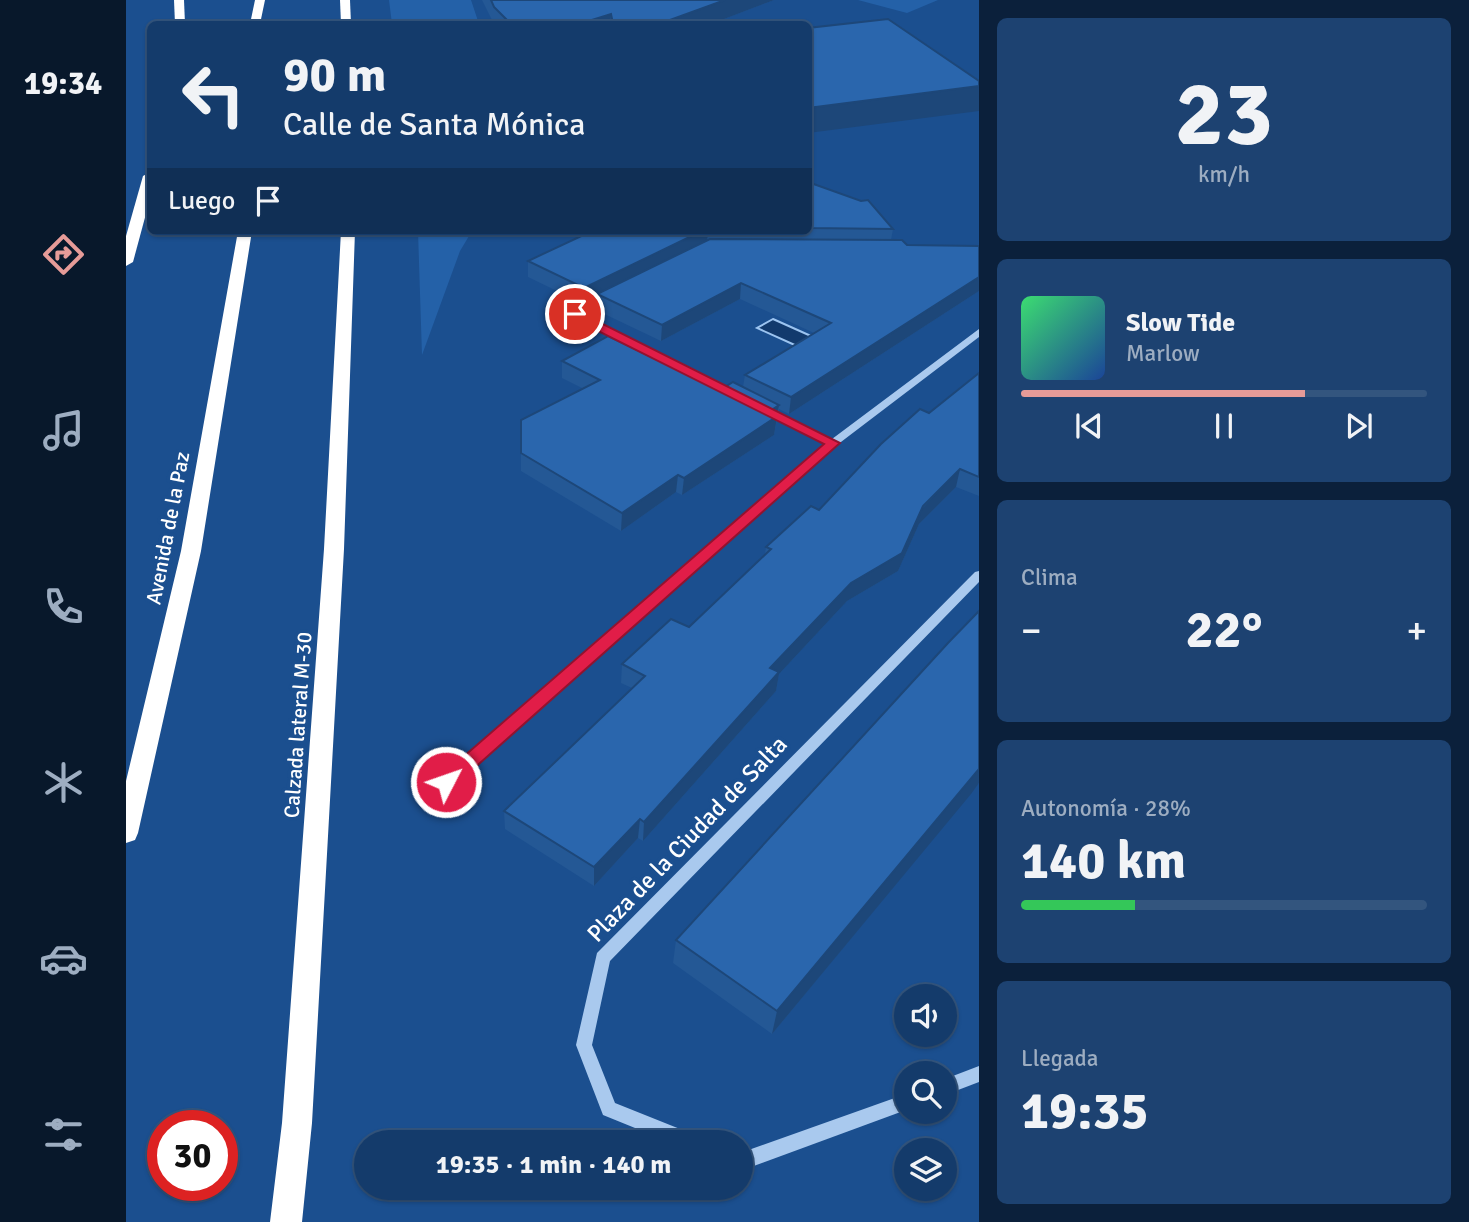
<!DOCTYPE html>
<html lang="es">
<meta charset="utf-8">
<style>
:root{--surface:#143b6b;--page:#1d4271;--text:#f1f3f6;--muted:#9dadc1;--line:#33557e;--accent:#e69b98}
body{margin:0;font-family:Signika,sans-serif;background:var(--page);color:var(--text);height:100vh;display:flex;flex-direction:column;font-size:26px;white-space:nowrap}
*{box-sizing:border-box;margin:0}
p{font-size:23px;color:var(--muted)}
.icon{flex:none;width:38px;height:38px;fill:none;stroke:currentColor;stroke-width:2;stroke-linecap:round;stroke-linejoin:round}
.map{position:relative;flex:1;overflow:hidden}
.drawer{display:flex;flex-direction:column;gap:18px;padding:18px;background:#0b203b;width:490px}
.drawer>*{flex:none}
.banner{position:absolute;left:21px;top:21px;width:665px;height:214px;border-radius:10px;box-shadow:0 2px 5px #0004,0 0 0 2px var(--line);background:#143b6b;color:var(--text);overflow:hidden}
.buttons{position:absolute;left:768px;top:984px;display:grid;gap:14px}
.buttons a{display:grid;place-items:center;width:63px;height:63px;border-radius:50%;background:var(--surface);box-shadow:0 2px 5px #0004,0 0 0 2px var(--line);font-size:35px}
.speed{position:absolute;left:21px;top:1110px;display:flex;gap:14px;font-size:35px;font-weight:700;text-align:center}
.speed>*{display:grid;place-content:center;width:91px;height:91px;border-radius:50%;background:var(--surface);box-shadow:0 2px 5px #0004,0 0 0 2px var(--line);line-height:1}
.speed .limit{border:10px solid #d22;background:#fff;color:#111}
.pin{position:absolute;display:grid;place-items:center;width:60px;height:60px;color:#fff;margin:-30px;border:4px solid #fff;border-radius:50%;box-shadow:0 2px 7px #0007}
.me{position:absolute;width:77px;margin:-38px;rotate:49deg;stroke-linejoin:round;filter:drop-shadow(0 0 5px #0008)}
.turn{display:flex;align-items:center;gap:24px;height:147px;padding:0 21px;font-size:32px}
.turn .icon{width:91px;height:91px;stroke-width:2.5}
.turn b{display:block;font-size:49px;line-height:60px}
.then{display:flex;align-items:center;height:66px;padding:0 21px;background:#0003;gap:14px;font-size:26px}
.big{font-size:52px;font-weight:700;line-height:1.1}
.drawer .tile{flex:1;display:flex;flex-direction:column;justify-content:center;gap:10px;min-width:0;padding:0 24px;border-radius:10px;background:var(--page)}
.drawer .dial{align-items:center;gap:0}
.dial b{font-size:91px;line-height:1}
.song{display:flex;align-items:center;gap:21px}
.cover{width:84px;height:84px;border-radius:10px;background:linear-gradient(135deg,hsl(140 70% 55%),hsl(220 70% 35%))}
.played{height:7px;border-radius:4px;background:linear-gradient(90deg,var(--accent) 70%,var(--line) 70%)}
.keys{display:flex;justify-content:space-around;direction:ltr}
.heat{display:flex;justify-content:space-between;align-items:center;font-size:38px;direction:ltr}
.charge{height:10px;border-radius:5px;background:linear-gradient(90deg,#34c759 28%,var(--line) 0)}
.trip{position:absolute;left:228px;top:1130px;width:399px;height:70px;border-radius:35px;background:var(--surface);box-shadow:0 2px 5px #0004,0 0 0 2px var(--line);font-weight:700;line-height:70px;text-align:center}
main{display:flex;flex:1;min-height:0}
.tab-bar{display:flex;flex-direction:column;width:126px;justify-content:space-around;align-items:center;background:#08182b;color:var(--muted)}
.tab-bar .icon{width:49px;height:49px}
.tab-bar .on{color:var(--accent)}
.tab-bar b{font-size:32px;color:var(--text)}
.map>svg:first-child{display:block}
</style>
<main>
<nav class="tab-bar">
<b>19:34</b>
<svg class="icon on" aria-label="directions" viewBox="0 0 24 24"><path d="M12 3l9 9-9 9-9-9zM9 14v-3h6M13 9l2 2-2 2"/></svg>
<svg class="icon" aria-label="music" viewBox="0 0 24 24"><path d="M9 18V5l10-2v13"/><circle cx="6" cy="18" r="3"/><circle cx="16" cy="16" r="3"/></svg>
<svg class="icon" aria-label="phone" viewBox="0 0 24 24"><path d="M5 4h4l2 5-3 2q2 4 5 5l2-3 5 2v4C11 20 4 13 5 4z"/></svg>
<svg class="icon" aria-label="climate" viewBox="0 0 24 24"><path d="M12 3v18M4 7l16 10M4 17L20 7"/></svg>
<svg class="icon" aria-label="car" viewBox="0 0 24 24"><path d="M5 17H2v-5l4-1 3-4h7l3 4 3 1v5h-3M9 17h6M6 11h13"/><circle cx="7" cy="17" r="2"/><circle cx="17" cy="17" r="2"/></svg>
<svg class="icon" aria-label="filters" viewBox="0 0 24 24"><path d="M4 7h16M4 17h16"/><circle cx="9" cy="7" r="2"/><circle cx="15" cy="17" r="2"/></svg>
</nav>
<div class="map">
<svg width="853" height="1222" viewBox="0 0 853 1222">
<rect width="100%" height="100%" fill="#1b4f8f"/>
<!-- green -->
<g fill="#2461a8">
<path d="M263 0H345L353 24H266Z"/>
<path d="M732 0H812L781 13Z"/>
<path d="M292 231H346L334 251 296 355Z"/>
</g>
<!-- water -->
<path fill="#123a6d" stroke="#9cc4f0" stroke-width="2" d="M647 319 685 336 671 346 631 328Z"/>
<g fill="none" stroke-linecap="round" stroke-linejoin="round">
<!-- minor -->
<g fill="#a9c9ee" fill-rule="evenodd">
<path d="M483 296 486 297V301L456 314 615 393V397H607L444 314Z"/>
<path d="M853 329V337L711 445 325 786 320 787 315 786 313 782 315 778 700 444 633 410V406H641L706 439Z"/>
<path d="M853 571V582L484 961 466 1045 489 1103 574 1137 577 1143H546L477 1115 450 1045 471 953 849 572Z"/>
<path d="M853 1066V1082L819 1095V1079Z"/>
<path d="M780 1094V1110L614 1171V1153Z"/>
</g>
<!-- highway -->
<g fill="#fff" fill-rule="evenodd">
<path d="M48 0H58L59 24H49Z"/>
<path d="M129 0H139L134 24H124Z"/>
<path d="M214 0H224L225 24H215Z"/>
<path d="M24 172V199L7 262 0 266V236L17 176Z"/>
<path d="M112 231H126L75 551 12 833 9 840 0 843V781L55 551Z"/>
<path d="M215 231H229L218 549 186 1123 176 1222H144L156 1123 198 549Z"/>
</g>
</g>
<!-- wall -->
<g fill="#245895">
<path d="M356 0H648L585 24H368Z"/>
<path d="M682 182 767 229 765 240 781 245 853 246V291L663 414 653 409 648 435 556 495 550 492 495 531 395 471V453L458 389 436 378V361L594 390 617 387 619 375 688 333 614 299 535 341 470 310 471 298 458 304 402 277V261L466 231H682Z"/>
<path d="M853 373V496L830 487 793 524 772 571 721 601 653 674 650 691 517 841 512 838 468 886 379 829 378 811 506 688 495 683 496 664 563 627 639 554 640 547 693 510 803 413Z"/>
<path d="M853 611V783L646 1034 547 963 550 940Z"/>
</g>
<!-- shaded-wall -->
<g fill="#1d4779">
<path d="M599 0H648L585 24H533Z"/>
<path d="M485 14 484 24H453Z"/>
<path d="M853 86V111L682 133V108Z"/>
<path d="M576 231H582L581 243 471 294V298L458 304V288Z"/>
<path d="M853 277V291L663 414 665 397Z"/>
<path d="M615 283 614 299 535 341 536 325Z"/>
<path d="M653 405 648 435 556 495 558 478 641 413Z"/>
<path d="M834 469 830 487 793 524 772 571 721 601 653 674 650 691 517 841 518 822 644 668Z"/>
<path d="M552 475 550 492 495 531 496 513Z"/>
<path d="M853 769V783L845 794 646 1034 651 1011Z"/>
<path d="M514 819 512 838 468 886V867Z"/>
</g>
<!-- building -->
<g fill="#2a66ad" stroke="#1d4779" stroke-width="2">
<path d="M365 0H599L533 24H487L485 14 453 24H385L368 7Z"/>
<path d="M762 19 853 81V86L682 108V28Z"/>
<path d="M682 182 735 201 742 200 767 229 682 228Z"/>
<path d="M466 231H576L458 288 402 261Z"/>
<path d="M584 239 776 240 781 245 853 246V277L665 397 619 375 705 323 615 283 536 325 471 294Z"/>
<path d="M482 336 594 390 607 382 653 405 641 413 650 417 558 478 552 475 496 513 395 453V420L474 380 436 361Z"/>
<path d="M853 373V477L834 469 797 506 776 553 725 583 644 668 653 672 518 822 514 819 468 867 378 811 519 676 496 664 545 619 563 627 645 549 640 547 685 506 693 510 755 444 794 409 803 413Z"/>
<path d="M853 611V769L651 1011 550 940 822 643Z"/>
</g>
<!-- route -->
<path fill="#e11d48" stroke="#92132f" stroke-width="2" d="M444 312H453L714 443 327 787H314L311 782 314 777 698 444 444 317Z"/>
<g text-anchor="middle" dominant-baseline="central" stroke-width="7" stroke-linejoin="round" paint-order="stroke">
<!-- street labels -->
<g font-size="21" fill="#fff" stroke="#1b4f8f">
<text transform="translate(42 528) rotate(-79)">Avenida de la Paz</text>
<text transform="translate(172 725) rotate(-86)">Calzada lateral M-30</text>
</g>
<!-- near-street labels -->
<g font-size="24" fill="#fff" stroke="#1b4f8f">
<text transform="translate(561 839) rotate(-46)">Plaza de la Ciudad de Salta</text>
</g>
</g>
</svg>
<div class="buttons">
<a><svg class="icon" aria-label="sound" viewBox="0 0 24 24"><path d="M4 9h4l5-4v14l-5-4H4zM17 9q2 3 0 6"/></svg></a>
<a><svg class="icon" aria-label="search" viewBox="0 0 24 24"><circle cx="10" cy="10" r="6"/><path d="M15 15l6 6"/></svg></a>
<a><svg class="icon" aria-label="layers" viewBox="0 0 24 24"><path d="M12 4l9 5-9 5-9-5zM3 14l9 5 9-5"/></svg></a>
</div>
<div class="speed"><div class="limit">30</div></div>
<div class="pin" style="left:449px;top:314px;background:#d93025"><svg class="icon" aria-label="arrive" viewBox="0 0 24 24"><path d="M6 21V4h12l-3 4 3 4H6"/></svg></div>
<svg class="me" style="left:320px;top:782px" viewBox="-20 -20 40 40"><circle r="17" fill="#e11d48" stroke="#fff" stroke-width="3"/><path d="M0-11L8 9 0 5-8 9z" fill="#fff"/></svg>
<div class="trip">19:35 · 1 min · 140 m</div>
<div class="banner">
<div class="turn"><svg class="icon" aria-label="left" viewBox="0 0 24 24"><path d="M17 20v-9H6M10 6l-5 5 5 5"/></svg><div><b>90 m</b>Calle de Santa Mónica</div></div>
<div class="then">Luego<svg class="icon" aria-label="arrive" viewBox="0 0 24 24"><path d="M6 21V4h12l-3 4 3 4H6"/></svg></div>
</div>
</div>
<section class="drawer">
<div class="tile dial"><b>23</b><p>km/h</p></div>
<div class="tile">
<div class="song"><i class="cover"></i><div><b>Slow Tide</b><p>Marlow</p></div></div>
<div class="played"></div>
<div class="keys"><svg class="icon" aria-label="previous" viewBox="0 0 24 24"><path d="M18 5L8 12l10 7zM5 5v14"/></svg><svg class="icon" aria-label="pause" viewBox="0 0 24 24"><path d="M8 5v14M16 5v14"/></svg><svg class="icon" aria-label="next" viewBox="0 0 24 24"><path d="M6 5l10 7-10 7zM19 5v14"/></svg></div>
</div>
<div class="tile"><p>Clima</p>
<div class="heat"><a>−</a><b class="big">22°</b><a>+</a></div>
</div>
<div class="tile"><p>Autonomía · 28%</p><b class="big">140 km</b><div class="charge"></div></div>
<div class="tile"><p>Llegada</p><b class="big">19:35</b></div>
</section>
</main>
